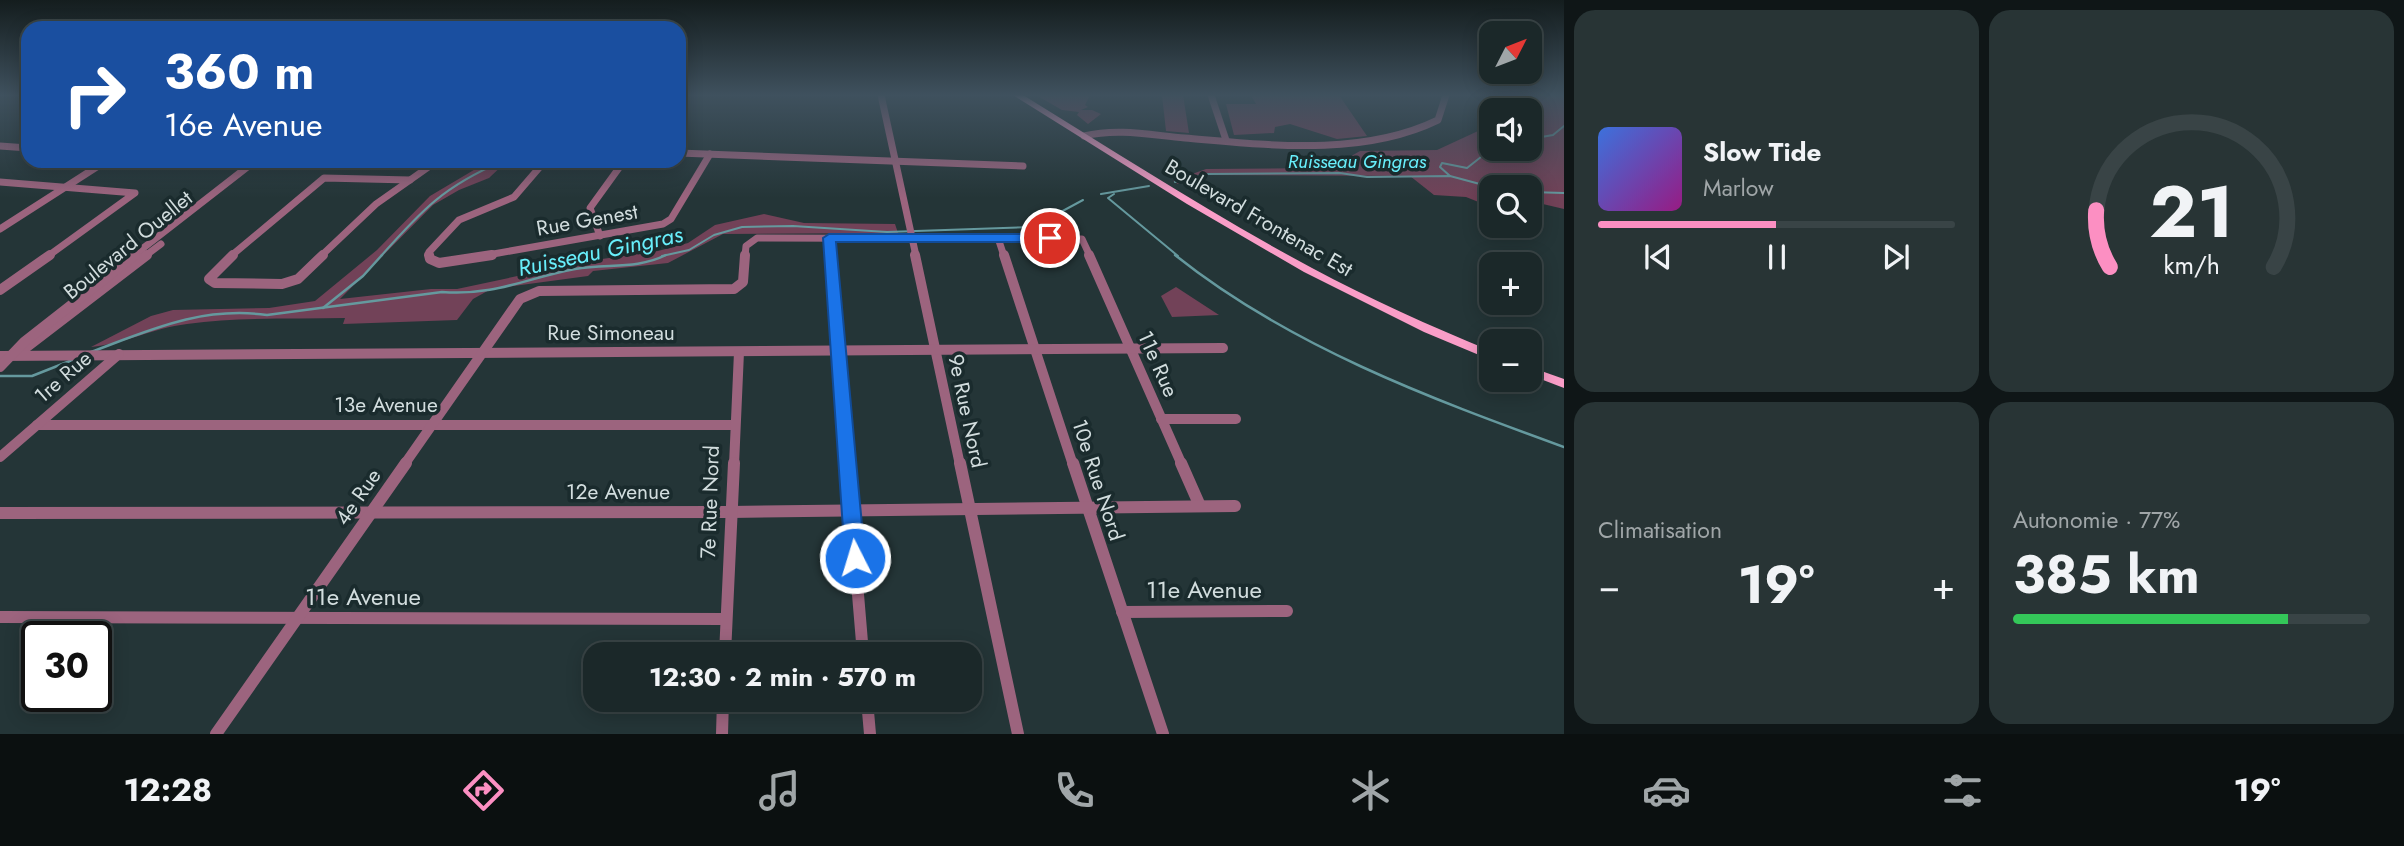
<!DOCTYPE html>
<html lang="fr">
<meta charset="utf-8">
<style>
:root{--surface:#1b2829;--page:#283435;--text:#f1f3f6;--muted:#a0a6a8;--line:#394446;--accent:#fc8fc2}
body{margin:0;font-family:Jost,sans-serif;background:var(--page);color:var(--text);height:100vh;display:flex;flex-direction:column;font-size:26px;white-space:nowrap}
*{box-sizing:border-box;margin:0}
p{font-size:23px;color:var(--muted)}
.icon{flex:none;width:38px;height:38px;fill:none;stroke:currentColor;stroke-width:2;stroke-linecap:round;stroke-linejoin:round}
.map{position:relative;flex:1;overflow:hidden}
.side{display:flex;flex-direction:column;gap:10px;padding:10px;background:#0f1617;width:840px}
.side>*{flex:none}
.top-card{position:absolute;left:21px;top:21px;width:665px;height:147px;border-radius:21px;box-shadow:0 4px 18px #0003,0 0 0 2px var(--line);background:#1a4fa0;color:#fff;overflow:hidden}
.needle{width:46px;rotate:48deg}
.fabs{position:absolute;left:1479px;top:21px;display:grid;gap:14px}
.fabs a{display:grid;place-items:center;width:63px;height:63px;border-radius:14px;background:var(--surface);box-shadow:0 4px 18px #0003,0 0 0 2px var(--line);font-size:35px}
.speed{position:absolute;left:21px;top:621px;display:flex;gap:14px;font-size:35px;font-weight:700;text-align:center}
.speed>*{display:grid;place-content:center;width:91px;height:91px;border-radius:50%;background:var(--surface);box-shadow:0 4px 18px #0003,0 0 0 2px var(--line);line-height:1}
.speed .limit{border:4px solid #111;border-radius:10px;background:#fff;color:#111}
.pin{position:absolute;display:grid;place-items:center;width:60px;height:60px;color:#fff;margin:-30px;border:4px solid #fff;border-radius:50%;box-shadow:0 2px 7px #0007}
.me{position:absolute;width:77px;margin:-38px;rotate:355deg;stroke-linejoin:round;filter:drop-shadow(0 0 5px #0008)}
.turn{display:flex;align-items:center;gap:24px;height:147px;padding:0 28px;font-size:32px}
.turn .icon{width:91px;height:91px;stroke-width:2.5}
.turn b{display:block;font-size:49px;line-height:60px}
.big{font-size:52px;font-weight:700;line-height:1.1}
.side .widget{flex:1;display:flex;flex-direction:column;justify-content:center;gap:10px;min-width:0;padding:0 24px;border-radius:21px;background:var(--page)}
.side .dial{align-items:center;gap:0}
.dial svg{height:182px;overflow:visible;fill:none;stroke:var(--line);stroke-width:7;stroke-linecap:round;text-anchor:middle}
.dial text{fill:var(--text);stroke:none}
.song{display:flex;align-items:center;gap:21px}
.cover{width:84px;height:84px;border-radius:10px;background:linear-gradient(135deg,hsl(220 70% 55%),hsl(310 70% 35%))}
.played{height:7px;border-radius:4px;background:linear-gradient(90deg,var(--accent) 50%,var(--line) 50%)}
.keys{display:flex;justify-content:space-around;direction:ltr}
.heat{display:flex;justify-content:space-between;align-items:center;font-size:38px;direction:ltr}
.charge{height:10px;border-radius:5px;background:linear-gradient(90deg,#34c759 77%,var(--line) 0)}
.side .tiles{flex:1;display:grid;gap:10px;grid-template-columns:repeat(2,1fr)}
.trip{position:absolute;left:583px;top:642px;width:399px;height:70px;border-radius:21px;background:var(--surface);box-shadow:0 4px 18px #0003,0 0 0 2px var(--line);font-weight:700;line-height:70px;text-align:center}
.dock{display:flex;height:112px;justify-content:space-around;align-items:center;background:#0b1010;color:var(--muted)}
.dock .icon{width:49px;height:49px}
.dock .selected{color:var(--accent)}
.dock b{font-size:32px;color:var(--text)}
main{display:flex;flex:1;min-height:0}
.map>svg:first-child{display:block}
</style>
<main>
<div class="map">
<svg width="1564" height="734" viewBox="0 0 1564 734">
<rect width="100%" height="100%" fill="#243537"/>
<!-- green -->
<g fill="#724258">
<path d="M1036 95H1090L1085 105 1088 107 1081 110H1092L1101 114 1088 124 1077 115 1079 112 1062 110Z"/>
<path d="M1162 95H1183L1189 133 1166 131Z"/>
<path d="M1251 95H1339L1367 136 1337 139 1290 124 1275 127 1274 133 1234 135 1226 104H1256Z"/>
<path d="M1538 95H1564V209L1530 201V187H1491V207L1466 197 1434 195 1410 176 1203 175 1178 184 1173 181 1206 169 1318 168 1346 159 1360 151 1437 150 1491 125V149H1530V114L1537 112Z"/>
<path d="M489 161H507L489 178 459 190 433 205 340 299 431 289H457L588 261 658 251 688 243 715 225 764 214 804 223 895 224 898 233 723 234 668 263 593 271 588 276 491 289 473 299 457 320 343 324 345 318C293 319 238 317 187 324 153 328 124 344 91 347L151 316 173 310 269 308 315 301 377 250 430 196Z"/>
<path d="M1176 287 1219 315 1172 317 1161 296Z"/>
</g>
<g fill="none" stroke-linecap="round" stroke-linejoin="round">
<!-- stream-far1 -->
<g stroke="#65999e" stroke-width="2">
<path d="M1530 139 1553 135 1564 126"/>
<path d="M1450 176 1440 167 1442 163 1467 168 1486 153 1512 149"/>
<path d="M1175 182 1206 174 1340 173 1367 177 1450 176 1491 187"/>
<path d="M1530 192 1564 193"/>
<path d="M1101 194 1149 186"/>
<path d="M1114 194 1108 198 1178 256"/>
<path d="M381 256C422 210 444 186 503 161"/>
<path d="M662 256 689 250 714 235 742 227 793 226 887 232 1033 227 1083 200"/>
</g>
<!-- stream -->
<g stroke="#65999e" stroke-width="2.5">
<path d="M1175 255C1289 346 1429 398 1564 447"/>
<path d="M323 308 363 276 382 255"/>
<path d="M91 352C150 330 202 306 267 315L442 292C496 296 526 278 575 269 607 263 636 270 666 255"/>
<path d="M0 376H32L75 359"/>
</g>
<!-- minor-far2 -->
<g stroke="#9c647e" stroke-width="7">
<path d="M881 95 916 256"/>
<path d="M1211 95 1226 140"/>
<path d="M1084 136C1118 128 1150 135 1185 138 1268 145 1362 157 1438 120L1446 95"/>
<path d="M0 146 28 148"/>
<path d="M679 153 1023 166"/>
<path d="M0 182 135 193 48 256"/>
<path d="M0 229 106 161"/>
<path d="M600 236 590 208 624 161"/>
<path d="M829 238 831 256"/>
<path d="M998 238 1004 256"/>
<path d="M133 256 255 161"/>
<path d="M145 256 161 244"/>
<path d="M231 256 324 178 410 180"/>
<path d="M321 256 376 204 437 161"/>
<path d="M430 256 429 252 459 220 514 197 545 161"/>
<path d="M482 256 663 224 671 219 710 154"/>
<path d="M745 256 746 246 757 238 1082 239 1090 256"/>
</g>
<!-- minor-far1 -->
<g stroke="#9c647e" stroke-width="10">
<path d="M233 255 209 279 215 283 282 284 298 279 323 255"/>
<path d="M429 255 430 259 439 263 492 255"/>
<path d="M830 255 848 465"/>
<path d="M915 255 960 465"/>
<path d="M1004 255 1073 465"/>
<path d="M1089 255 1182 465"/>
<path d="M0 290 50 255"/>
<path d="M23 350 147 255"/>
<path d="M0 356 1223 348"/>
<path d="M0 367 24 342 135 255"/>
<path d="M1161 419H1236"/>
<path d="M37 425H734"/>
<path d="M0 457 119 354"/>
<path d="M404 465 520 299 539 291 734 289 743 282 745 255"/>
<path d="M734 465 739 352"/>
</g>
<!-- minor -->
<g stroke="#9c647e" stroke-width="12">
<path d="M847 463 863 654"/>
<path d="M960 463 1018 734"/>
<path d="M1073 463 1163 734"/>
<path d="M1181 463 1200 506"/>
<path d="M0 513 730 512 1235 506"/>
<path d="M1122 612 1287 611"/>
<path d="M0 617 726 619"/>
<path d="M725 654 734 463"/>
<path d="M867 700 870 734"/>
<path d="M216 734 406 463"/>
<path d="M722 734 723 700"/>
</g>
<!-- major -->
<g fill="#f99dc7" fill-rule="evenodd">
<path d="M1013 95H1023C1119 154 1213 215 1312 268 1370 299 1430 326 1491 351V360L1424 332 1304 272 1187 204Z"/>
<path d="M1530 367 1564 379V388L1530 375Z"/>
</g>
</g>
<!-- sky -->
<linearGradient id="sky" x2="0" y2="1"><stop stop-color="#141d1e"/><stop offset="0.48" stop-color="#3f515e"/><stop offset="1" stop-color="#3f515e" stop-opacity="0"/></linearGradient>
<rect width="1564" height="198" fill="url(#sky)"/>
<!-- route -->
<path fill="#1a73e8" stroke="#114b97" stroke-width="2" d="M829 234H1050L1057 238 1050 242H836L865 558 862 564H848L845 558 823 238Z"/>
<g text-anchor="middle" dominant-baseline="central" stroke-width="7" stroke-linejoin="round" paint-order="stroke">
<!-- far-water labels -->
<g font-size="19" font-style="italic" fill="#68effb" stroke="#1a2b2d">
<text x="1357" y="161">Ruisseau Gingras</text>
</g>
<!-- street labels -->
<g font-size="21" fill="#d2ddde" stroke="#1a2b2d">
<text transform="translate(1259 218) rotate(30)">Boulevard Frontenac Est</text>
<text transform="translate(587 220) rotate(-10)">Rue Genest</text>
<text transform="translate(128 245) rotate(-39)">Boulevard Ouellet</text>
<text x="611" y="333">Rue Simoneau</text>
<text transform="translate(1158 364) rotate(66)">11e Rue</text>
<text transform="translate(63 377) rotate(-41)">1re Rue</text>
<text x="386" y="405">13e Avenue</text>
<text transform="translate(967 411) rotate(78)">9e Rue Nord</text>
<text transform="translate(1098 480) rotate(72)">10e Rue Nord</text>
<text x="618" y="492">12e Avenue</text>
<text transform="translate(358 497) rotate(-55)">4e Rue</text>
<text transform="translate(710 502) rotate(-88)">7e Rue Nord</text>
</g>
<!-- water labels -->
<g font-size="23" font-style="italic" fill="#68effb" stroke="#1a2b2d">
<text transform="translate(600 251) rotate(-12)">Ruisseau Gingras</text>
</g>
<!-- near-street labels -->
<g font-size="24" fill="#d2ddde" stroke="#1a2b2d">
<text x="1204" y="589">11e Avenue</text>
<text x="363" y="596">11e Avenue</text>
</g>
</g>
</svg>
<div class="fabs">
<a><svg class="needle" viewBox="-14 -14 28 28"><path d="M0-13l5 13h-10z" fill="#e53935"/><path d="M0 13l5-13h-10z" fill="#a0a6a8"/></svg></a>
<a><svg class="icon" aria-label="sound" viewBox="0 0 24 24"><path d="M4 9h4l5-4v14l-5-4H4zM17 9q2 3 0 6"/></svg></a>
<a><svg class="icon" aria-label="search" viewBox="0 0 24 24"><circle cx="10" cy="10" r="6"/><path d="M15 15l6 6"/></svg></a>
<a>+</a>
<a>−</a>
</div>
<div class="speed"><div class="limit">30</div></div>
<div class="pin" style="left:1050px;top:238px;background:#d93025"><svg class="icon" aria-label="arrive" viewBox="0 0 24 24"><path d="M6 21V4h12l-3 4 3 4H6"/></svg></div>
<svg class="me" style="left:855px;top:558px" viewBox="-20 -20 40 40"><circle r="17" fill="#1a73e8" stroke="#fff" stroke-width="3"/><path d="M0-11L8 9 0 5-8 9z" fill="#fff"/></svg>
<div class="trip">12:30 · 2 min · 570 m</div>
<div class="top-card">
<div class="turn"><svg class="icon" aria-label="right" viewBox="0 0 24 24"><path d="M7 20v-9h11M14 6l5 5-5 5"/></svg><div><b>360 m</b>16e Avenue</div></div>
</div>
</div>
<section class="side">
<div class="tiles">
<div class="widget">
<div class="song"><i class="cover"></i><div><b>Slow Tide</b><p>Marlow</p></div></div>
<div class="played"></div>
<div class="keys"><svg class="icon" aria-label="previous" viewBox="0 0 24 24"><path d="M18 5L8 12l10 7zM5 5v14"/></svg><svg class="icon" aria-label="pause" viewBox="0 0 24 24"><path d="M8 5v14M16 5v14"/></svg><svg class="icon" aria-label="next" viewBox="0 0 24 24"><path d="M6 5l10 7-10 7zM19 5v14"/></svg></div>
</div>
<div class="widget dial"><svg viewBox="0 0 100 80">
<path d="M14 69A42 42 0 1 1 86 69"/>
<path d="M14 69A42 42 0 0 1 8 44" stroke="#fc8fc2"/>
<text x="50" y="56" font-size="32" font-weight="700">21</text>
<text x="50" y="72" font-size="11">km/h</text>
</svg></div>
<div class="widget"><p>Climatisation</p>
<div class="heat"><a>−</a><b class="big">19°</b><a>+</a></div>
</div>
<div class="widget"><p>Autonomie · 77%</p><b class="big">385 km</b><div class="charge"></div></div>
</div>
</section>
</main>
<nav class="dock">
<b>12:28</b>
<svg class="icon selected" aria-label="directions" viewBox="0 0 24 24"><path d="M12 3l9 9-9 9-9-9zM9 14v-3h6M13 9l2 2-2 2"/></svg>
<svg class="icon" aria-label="music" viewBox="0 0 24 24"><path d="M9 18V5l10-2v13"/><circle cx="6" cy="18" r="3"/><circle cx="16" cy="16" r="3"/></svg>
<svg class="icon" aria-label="phone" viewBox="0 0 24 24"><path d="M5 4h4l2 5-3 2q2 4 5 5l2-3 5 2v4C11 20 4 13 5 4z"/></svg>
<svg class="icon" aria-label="climate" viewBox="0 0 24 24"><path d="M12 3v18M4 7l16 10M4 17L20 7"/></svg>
<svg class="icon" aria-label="car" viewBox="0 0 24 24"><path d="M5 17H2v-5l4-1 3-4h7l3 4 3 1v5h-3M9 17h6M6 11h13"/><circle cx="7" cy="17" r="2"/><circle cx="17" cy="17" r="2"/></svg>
<svg class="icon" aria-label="filters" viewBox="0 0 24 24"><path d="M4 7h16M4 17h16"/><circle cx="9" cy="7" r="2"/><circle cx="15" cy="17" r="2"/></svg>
<b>19°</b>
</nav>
